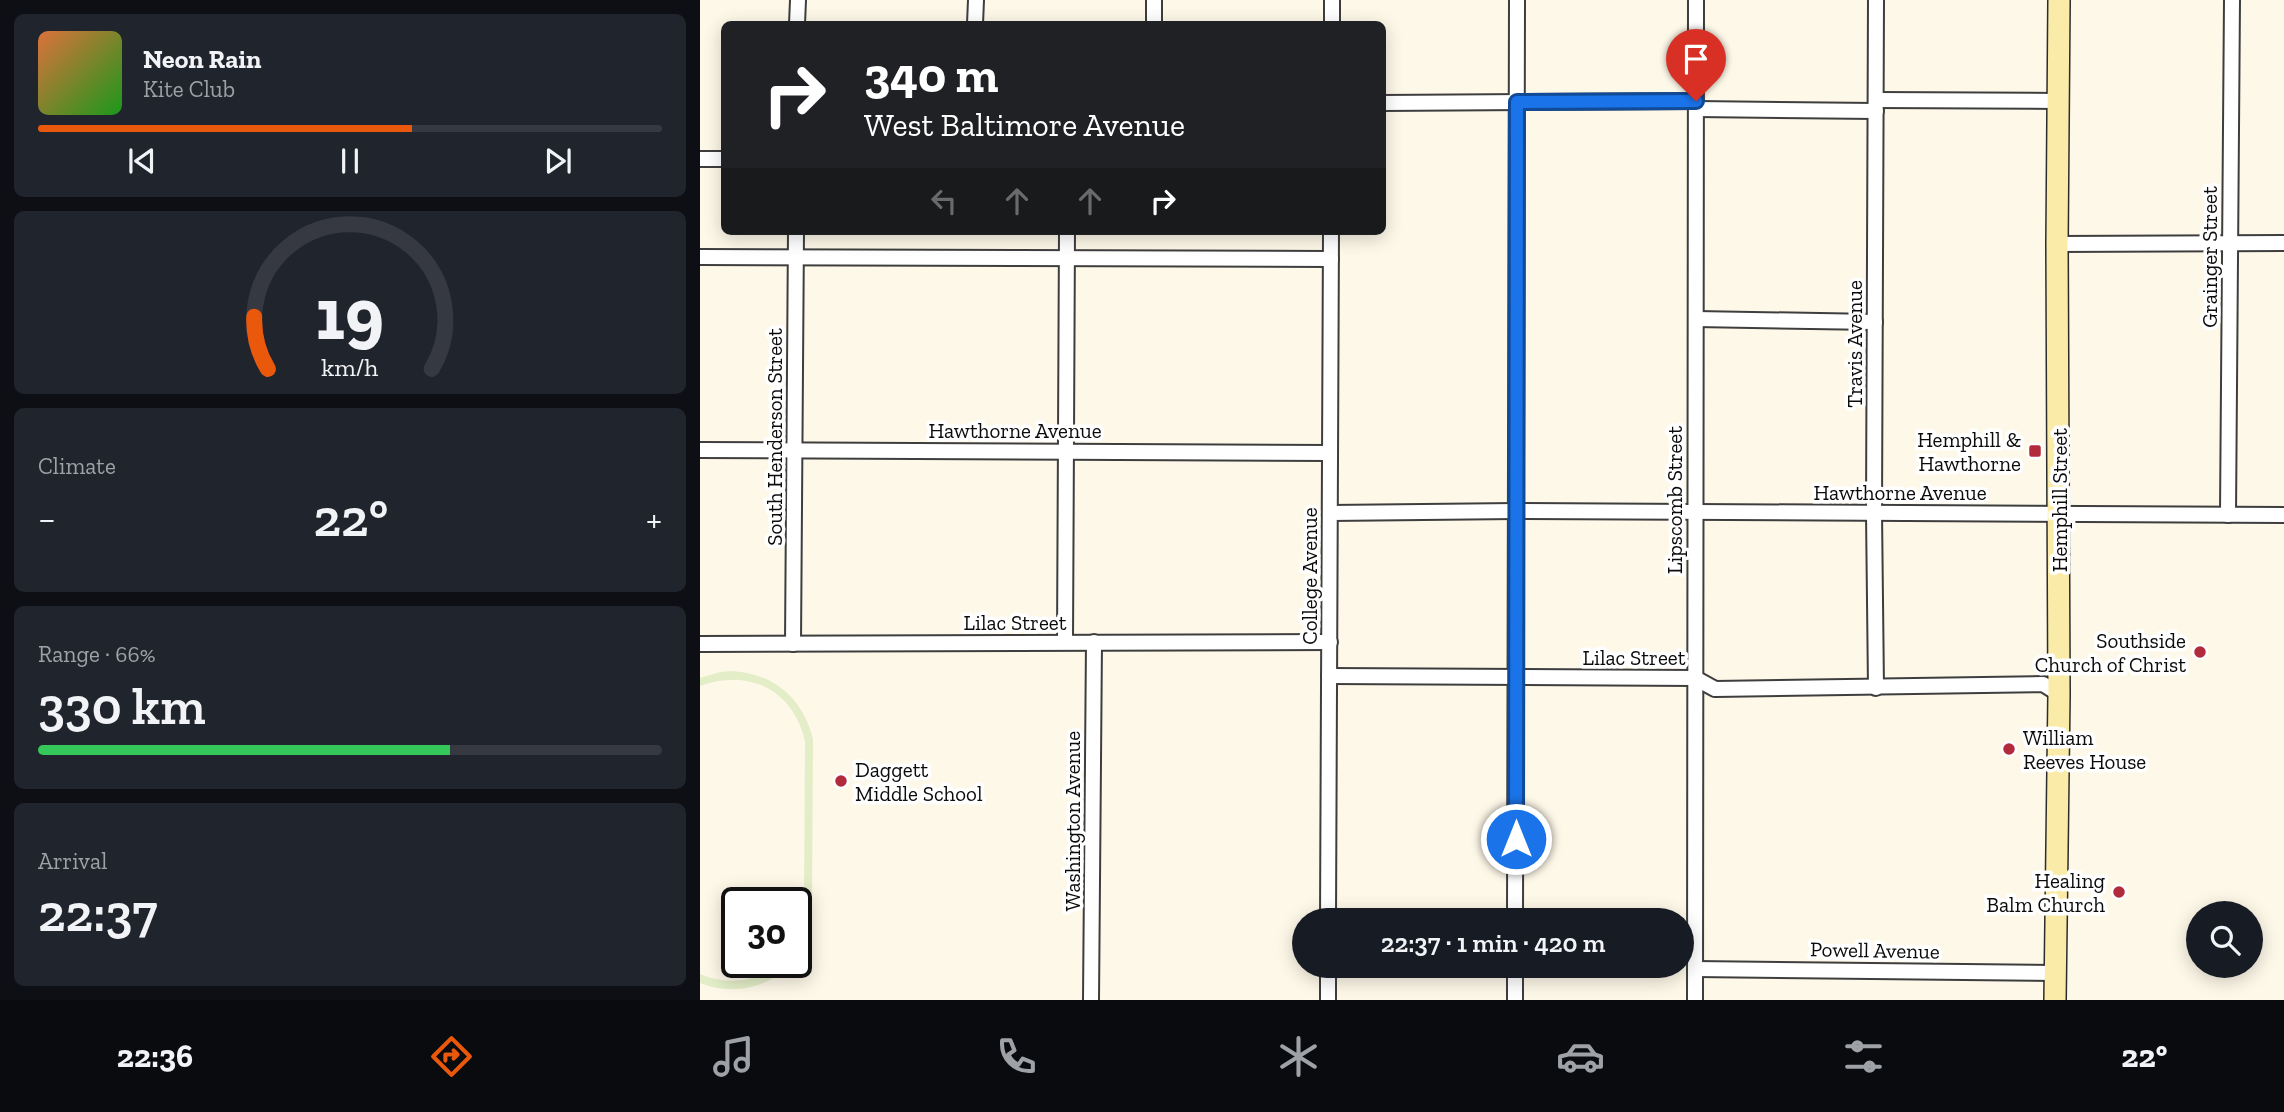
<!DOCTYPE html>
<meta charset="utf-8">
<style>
:root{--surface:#171b24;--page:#20242c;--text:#f1f3f6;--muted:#9ea1a6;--line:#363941;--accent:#ea580c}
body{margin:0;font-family:"Zilla Slab",serif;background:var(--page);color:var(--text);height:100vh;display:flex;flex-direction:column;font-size:26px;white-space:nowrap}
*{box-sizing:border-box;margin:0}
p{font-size:23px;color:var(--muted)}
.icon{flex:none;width:38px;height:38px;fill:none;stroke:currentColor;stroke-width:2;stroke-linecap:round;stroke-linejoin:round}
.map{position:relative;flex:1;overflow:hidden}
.details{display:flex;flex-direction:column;gap:14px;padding:14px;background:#0d0f14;width:700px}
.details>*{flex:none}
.banner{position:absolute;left:21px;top:21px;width:665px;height:214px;border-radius:10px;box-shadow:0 4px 18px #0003;background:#202124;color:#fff;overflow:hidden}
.controls{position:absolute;left:1486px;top:901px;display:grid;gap:14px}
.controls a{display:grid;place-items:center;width:77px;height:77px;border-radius:50%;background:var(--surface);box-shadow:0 4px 18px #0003;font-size:35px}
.speed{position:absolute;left:21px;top:887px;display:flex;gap:14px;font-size:35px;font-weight:700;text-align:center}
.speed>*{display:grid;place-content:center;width:91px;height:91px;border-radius:50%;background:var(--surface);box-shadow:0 4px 18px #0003;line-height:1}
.speed .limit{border:4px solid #111;border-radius:10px;background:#fff;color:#111}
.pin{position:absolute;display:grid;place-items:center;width:60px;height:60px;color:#fff;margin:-72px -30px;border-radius:50% 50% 50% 0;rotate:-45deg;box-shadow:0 0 7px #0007}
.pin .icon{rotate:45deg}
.me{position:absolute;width:77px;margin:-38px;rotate:0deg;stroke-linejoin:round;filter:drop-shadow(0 0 5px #0008)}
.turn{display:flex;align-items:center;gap:24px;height:147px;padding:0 28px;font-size:32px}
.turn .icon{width:91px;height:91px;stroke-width:2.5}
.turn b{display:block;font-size:49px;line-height:60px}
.lanes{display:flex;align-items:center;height:66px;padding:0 28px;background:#0003;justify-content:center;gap:35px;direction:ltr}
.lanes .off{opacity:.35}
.big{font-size:52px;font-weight:600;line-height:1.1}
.details .tile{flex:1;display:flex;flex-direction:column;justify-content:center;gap:10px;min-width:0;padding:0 24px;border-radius:10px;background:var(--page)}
.details .dial{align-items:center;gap:0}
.dial svg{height:182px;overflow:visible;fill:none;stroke:var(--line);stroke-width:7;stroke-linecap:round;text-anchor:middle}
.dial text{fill:var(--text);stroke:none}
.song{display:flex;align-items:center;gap:21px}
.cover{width:84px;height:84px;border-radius:10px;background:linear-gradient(135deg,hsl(20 70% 55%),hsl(120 70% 35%))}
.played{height:7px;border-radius:4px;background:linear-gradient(90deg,var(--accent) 60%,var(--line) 60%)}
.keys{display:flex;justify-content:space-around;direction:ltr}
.heat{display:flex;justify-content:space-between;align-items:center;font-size:38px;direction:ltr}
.charge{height:10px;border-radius:5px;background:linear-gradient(90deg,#34c759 66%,var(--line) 0)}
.trip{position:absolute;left:592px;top:908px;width:402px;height:70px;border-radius:35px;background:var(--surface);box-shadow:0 4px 18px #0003;font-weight:600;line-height:70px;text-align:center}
.menu{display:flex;height:112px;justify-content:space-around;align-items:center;background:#090b0e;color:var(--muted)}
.menu .icon{width:49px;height:49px}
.menu .on{color:var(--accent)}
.menu b{font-size:32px;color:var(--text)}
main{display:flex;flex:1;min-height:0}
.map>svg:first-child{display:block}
</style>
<main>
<section class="details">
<div class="tile">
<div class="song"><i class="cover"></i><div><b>Neon Rain</b><p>Kite Club</p></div></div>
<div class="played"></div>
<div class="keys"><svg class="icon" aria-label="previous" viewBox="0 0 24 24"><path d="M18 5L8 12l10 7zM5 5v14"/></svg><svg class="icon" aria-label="pause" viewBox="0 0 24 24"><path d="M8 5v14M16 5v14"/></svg><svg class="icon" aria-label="next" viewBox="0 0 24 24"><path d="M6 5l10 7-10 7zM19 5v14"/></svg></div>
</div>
<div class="tile dial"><svg viewBox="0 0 100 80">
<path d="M14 69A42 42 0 1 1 86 69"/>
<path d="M14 69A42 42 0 0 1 8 46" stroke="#ea580c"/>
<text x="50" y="56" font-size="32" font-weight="700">19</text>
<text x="50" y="72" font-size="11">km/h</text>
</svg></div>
<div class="tile"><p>Climate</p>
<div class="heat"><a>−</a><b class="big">22°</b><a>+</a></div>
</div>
<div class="tile"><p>Range · 66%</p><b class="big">330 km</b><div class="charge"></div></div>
<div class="tile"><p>Arrival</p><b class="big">22:37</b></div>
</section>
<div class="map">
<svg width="1584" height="1000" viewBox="0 0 1584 1000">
<rect width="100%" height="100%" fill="#fef8e9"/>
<!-- pitch -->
<g fill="#e3edc7">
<path d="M33 671C75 674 103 699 113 739L112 909 108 934 96 957C96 940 103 926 104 909L105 741C93 689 48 668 0 686V678L20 672Z"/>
<path d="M80 963H92C69 988 32 996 0 983V974C28 986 57 982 80 963Z"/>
</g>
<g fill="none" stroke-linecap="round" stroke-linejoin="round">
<defs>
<g id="minor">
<path d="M1176 0 1174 513 1176 688"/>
<path d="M97 24 98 0"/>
<path d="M275 24 276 0"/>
<path d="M454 24V0"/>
<path d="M632 24V0"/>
<path d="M1176 100 1358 101"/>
<path d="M682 103 996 101"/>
<path d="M996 109 1176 111"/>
<path d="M0 159H24"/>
<path d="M1357 244 1584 243"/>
<path d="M0 257 631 259"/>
<path d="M996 319 1175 322"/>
<path d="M0 450 630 453"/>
<path d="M630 513 816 511 1584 515"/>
<path d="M1528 515 1532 0"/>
<path d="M365 642 367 231"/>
<path d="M0 644 630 642"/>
<path d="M93 644 96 231"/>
<path d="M629 676 995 678 1015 689 1343 684 1359 694"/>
<path d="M628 920 631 231"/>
<path d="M815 920 817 0"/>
<path d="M995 969 1355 973"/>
<path d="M391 1000 394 642"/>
<path d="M628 1000V966"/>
<path d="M815 1000V966"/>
<path d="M995 1000 996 0"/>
</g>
<path id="secondary" d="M1355 1000 1359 694 1357 244 1359 0"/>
</defs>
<!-- minor casing -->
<use href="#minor" stroke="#3e3e3e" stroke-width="18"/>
<!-- secondary casing -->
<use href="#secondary" stroke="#2d2d2d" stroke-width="24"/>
<!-- minor -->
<use href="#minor" stroke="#fff" stroke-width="14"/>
<!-- secondary -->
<use href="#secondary" stroke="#faeba8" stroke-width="21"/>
</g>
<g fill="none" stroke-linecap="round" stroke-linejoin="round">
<defs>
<path id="route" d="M816 839 817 102 996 101"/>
</defs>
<!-- route casing -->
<use href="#route" stroke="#114b97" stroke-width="18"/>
<!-- route -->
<use href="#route" stroke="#1a73e8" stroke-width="12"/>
</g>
<!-- markers -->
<g fill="#b22b3c" stroke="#fff" stroke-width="2.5">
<rect x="1328" y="444" width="14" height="14" rx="3.5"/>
<circle cx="1500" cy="652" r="7"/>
<circle cx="1309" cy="749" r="7"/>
<circle cx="141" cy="781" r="7"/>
<circle cx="1419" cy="892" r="7"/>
</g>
<g text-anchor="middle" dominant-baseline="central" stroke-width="7" stroke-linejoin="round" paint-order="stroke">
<!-- street labels -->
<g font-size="21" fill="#0b0b0b" stroke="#fff">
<text transform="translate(1509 257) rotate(-90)">Grainger Street</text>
<text transform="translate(1154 344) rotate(-90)">Travis Avenue</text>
<text x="315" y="430">Hawthorne Avenue</text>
<text transform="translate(74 437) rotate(-90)">South Henderson Street</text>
<text x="1200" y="492">Hawthorne Avenue</text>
<text transform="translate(974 500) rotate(-90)">Lipscomb Street</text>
<text transform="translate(1359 500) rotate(-90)">Hemphill Street</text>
<text transform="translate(609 576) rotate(-90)">College Avenue</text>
<text x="315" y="622">Lilac Street</text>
<text x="934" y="657">Lilac Street</text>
<text transform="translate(372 821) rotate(-90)">Washington Avenue</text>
<text transform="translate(1175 950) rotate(1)">Powell Avenue</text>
</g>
<!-- poi labels -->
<g font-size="21" fill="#0b0b0b" stroke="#fff" text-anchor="end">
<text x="1321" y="439">Hemphill &amp;<tspan x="1321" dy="24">Hawthorne</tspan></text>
<text x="1486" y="640">Southside<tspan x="1486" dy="24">Church of Christ</tspan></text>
<text x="1323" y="737" text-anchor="start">William<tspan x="1323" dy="24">Reeves House</tspan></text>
<text x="155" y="769" text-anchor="start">Daggett<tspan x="155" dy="24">Middle School</tspan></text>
<text x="1405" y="880">Healing<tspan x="1405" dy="24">Balm Church</tspan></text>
</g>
</g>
</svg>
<div class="controls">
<a><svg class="icon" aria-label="search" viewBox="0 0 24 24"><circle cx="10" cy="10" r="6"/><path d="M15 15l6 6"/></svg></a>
</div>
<div class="speed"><div class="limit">30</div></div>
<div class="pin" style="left:996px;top:101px;background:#d93025"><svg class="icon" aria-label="arrive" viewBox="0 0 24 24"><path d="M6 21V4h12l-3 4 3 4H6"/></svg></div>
<svg class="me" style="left:816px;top:839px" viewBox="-20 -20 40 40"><circle r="17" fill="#1a73e8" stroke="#fff" stroke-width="3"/><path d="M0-11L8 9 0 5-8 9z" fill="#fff"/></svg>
<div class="trip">22:37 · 1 min · 420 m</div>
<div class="banner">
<div class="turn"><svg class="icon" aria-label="right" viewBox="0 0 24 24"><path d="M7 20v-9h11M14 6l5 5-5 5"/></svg><div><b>340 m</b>West Baltimore Avenue</div></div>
<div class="lanes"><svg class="icon off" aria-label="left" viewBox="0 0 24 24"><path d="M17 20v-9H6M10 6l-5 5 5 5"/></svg><svg class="icon off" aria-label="ahead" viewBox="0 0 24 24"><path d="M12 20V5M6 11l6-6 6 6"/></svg><svg class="icon off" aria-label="ahead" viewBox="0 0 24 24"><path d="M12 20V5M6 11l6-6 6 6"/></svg><svg class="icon" aria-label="right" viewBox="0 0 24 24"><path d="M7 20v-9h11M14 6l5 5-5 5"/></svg></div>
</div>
</div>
</main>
<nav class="menu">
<b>22:36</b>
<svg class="icon on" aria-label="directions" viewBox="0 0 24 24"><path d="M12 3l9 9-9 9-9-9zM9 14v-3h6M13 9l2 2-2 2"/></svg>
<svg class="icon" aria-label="music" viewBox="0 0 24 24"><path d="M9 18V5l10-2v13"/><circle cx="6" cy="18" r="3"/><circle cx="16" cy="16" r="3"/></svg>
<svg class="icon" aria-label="phone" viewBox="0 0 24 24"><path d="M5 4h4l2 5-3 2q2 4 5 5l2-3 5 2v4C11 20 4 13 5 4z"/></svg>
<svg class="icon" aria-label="climate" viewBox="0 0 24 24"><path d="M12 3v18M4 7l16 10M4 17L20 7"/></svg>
<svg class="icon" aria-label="car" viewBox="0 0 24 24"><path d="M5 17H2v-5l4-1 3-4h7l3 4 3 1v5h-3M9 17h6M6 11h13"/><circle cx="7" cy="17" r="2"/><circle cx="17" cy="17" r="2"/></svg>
<svg class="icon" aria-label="filters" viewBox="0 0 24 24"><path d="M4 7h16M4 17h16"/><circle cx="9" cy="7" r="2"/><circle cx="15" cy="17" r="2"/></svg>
<b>22°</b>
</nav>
